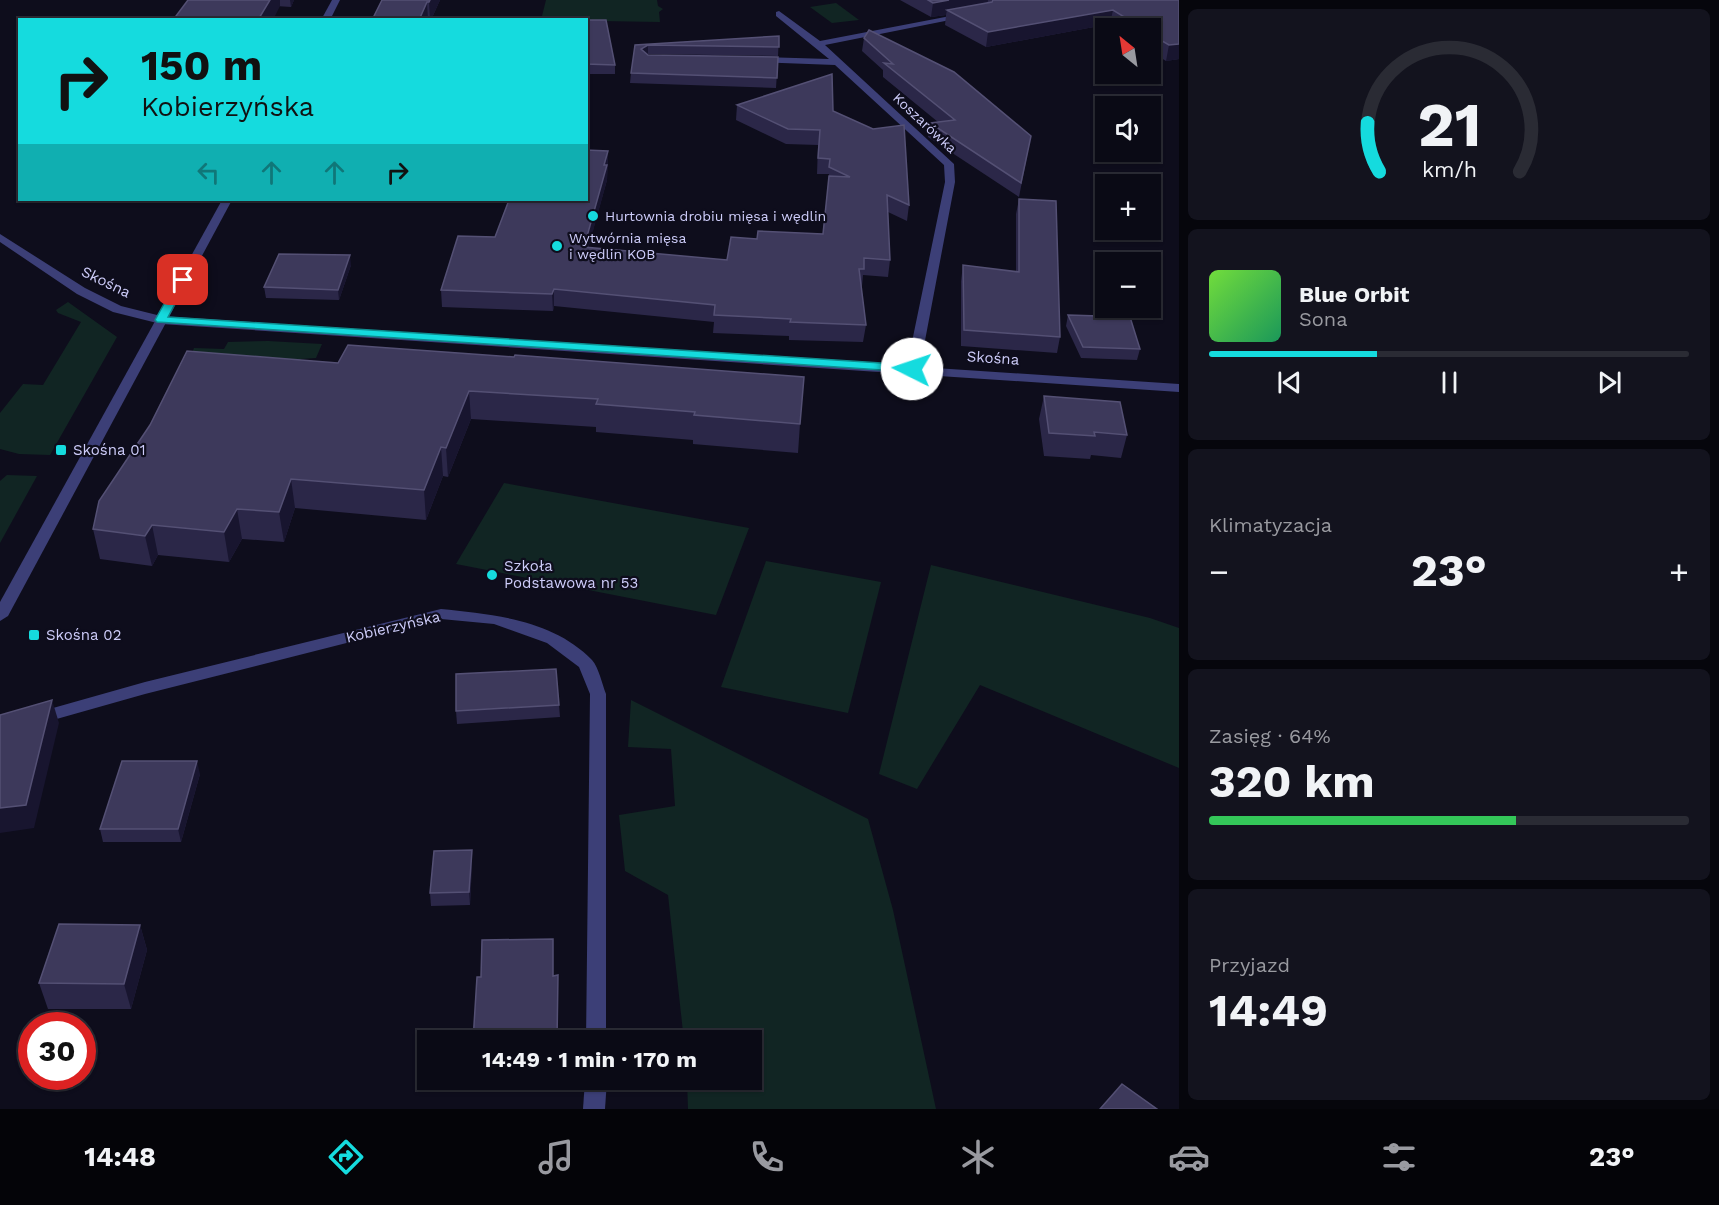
<!DOCTYPE html>
<html lang="pl">
<meta charset="utf-8">
<style>
:root{--surface:#0a0a15;--page:#13131e;--text:#f1f3f6;--muted:#999aa0;--line:#2a2b34;--accent:#15dbde}
body{margin:0;font-family:"Work Sans",sans-serif;background:var(--page);color:var(--text);height:100vh;display:flex;flex-direction:column;font-size:22px;white-space:nowrap}
*{box-sizing:border-box;margin:0}
p{font-size:20px;color:var(--muted)}
.icon{flex:none;width:33px;height:33px;fill:none;stroke:currentColor;stroke-width:2;stroke-linecap:round;stroke-linejoin:round}
.map{position:relative;flex:1;overflow:hidden}
.side{display:flex;flex-direction:column;gap:9px;padding:9px;background:#06060c;width:540px}
.side>*{flex:none}
.hud{position:absolute;left:18px;top:18px;width:570px;height:183px;border-radius:0px;box-shadow:0 2px 4px #0004,0 0 0 2px var(--line);background:#15dbde;color:#111;overflow:hidden}
.needle{width:39px;rotate:330deg}
.fabs{position:absolute;left:1095px;top:18px;display:grid;gap:12px}
.fabs a{display:grid;place-items:center;width:66px;height:66px;border-radius:0px;background:var(--surface);box-shadow:0 2px 4px #0004,0 0 0 2px var(--line);font-size:30px}
.speed{position:absolute;left:18px;top:1012px;display:flex;gap:12px;font-size:30px;font-weight:700;text-align:center}
.speed>*{display:grid;place-content:center;width:78px;height:78px;border-radius:50%;background:var(--surface);box-shadow:0 2px 4px #0004,0 0 0 2px var(--line);line-height:1}
.speed .limit{border:9px solid #d22;background:#fff;color:#111}
.pin{position:absolute;display:grid;place-items:center;width:51px;height:51px;color:#fff;margin:-26px;border-radius:12px;box-shadow:0 3px 9px #0006}
.me{position:absolute;width:66px;margin:-33px;rotate:274deg;stroke-linejoin:round;filter:drop-shadow(0 0 4px #0008)}
.turn{display:flex;align-items:center;gap:21px;height:126px;padding:0 24px;font-size:27px}
.turn .icon{width:78px;height:78px;stroke-width:2.5}
.turn b{display:block;font-size:42px;line-height:51px}
.lanes{display:flex;align-items:center;height:57px;padding:0 24px;background:#0003;justify-content:center;gap:30px;direction:ltr}
.lanes .off{opacity:.35}
.big{font-size:45px;font-weight:700;line-height:1.1}
.side .tile{flex:1;display:flex;flex-direction:column;justify-content:center;gap:9px;min-width:0;padding:0 21px;border-radius:9px;background:var(--page)}
.side .dial{align-items:center;gap:0}
.dial svg{height:156px;overflow:visible;fill:none;stroke:var(--line);stroke-width:7;stroke-linecap:round;text-anchor:middle}
.dial text{fill:var(--text);stroke:none}
.song{display:flex;align-items:center;gap:18px}
.cover{width:72px;height:72px;border-radius:9px;background:linear-gradient(135deg,hsl(100 70% 55%),hsl(150 70% 35%))}
.played{height:6px;border-radius:3px;background:linear-gradient(90deg,var(--accent) 35%,var(--line) 35%)}
.keys{display:flex;justify-content:space-around;direction:ltr}
.heat{display:flex;justify-content:space-between;align-items:center;font-size:33px;direction:ltr}
.charge{height:9px;border-radius:4px;background:linear-gradient(90deg,#34c759 64%,var(--line) 0)}
.trip{position:absolute;left:417px;top:1030px;width:345px;height:60px;border-radius:0px;background:var(--surface);box-shadow:0 2px 4px #0004,0 0 0 2px var(--line);font-weight:700;line-height:60px;text-align:center}
.tab-bar{display:flex;height:96px;justify-content:space-around;align-items:center;background:#040408;color:var(--muted)}
.tab-bar .icon{width:42px;height:42px}
.tab-bar .active{color:var(--accent)}
.tab-bar b{font-size:27px;color:var(--text)}
main{display:flex;flex:1;min-height:0}
.map>svg:first-child{display:block}
</style>
<main>
<div class="map">
<svg width="1179" height="1109" viewBox="0 0 1179 1109">
<rect width="100%" height="100%" fill="#0e0d1c"/>
<!-- green -->
<g fill="#112523">
<path d="M546 0H657L658 6 663 9 659 12 660 22 541 20Z"/>
<path d="M836 3 859 20 832 23 810 7Z"/>
<path d="M68 302 117 337 50 455 19 454 0 449V413L23 384 43 385 81 322 58 313 56 310Z"/>
<path d="M268 341 322 344 316 358 301 359 286 380 184 374 194 348 224 349 228 342Z"/>
<path d="M7 475 37 476 0 543V481Z"/>
<path d="M504 483 749 528 716 615 456 564Z"/>
<path d="M766 561 881 582 848 713 721 687Z"/>
<path d="M931 565 1150 618 1179 628V768L980 685 917 789 879 774Z"/>
<path d="M631 700 868 819 893 910 936 1109H688L687 1080H752V1041H684L668 895 625 871 619 815 675 806 671 749 628 747Z"/>
</g>
<g fill="none" stroke-linecap="round" stroke-linejoin="round">
<!-- minor -->
<g fill="#3c3f77" fill-rule="evenodd">
<path d="M779 11 820 41 966 13 970 16 825 45 954 164 955 182 920 367 1179 384V392L161 324 113 312 77 294 0 242V234L85 288 121 306 161 316 907 366 945 182 944 165 835 65 757 62 755 60 760 57 829 59 776 16V12Z"/>
<path d="M441 609C492 614 554 620 592 660 599 668 602 684 606 694V1041H586L590 694 579 667 547 643 494 624 441 619 145 694 0 735V723L145 682Z"/>
<path d="M585 1080H607L605 1109H583Z"/>
</g>
<!-- tertiary -->
<g fill="#3c3f77" fill-rule="evenodd">
<path d="M332 0H340L330 20H321Z"/>
<path d="M222 200H232L8 616 0 621V602Z"/>
</g>
</g>
<!-- wall -->
<g fill="#2b2748">
<path d="M188 0H294L291 7Z"/>
<path d="M382 0H440L431 20H372Z"/>
<path d="M900 0H1179V59L1166 61 1150 51V28H1116L1110 24 986 47 945 25 946 15 931 17Z"/>
<path d="M586 20 615 65V74H586Z"/>
<path d="M779 36 778 56 647 54 648 55 778 57 776 88 630 83 631 73 635 45Z"/>
<path d="M864 38 1028 151 1019 197 928 137 930 123 938 122 883 77V70L862 51Z"/>
<path d="M737 105 833 111 909 205 907 221 888 212 890 260 888 277 863 275 862 286H861L866 325 863 342 789 340V336L713 333 714 322 554 306 553 311 442 307 441 290 495 237 608 151 607 180 588 248 727 260 757 239 823 234 829 174H817L818 145 786 144 736 120Z"/>
<path d="M1019 199 1060 337 1057 353 961 346V281L963 265 1016 272V214Z"/>
<path d="M351 265 339 300 266 298 264 287Z"/>
<path d="M1068 315 1140 349 1137 360 1081 358 1066 326Z"/>
<path d="M338 363 800 424 798 453 693 444V440L596 432V427L471 419 448 477 443 476 426 520 295 508 284 542 242 539 229 562 158 555 152 566 100 559 93 529Z"/>
<path d="M1044 396 1127 435 1121 458 1091 455 1090 459 1044 456 1039 419Z"/>
<path d="M559 705 560 717 457 724 456 711Z"/>
<path d="M200 774 181 842H103L100 829Z"/>
<path d="M472 850V863L470 905 431 906 430 893Z"/>
<path d="M140 925 147 950 131 1009H48L39 983Z"/>
</g>
<!-- shaded-wall -->
<g fill="#18152f">
<path d="M270 0H280V6L273 20H258Z"/>
<path d="M290 0H294L291 7Z"/>
<path d="M430 0H440L431 20H430L429 2Z"/>
<path d="M949 0H988L987 7 947 10 946 15 931 17 933 3Z"/>
<path d="M427 2 428 20H419Z"/>
<path d="M1113 10 1110 24 986 47 988 32Z"/>
<path d="M1179 44V59L1166 61 1169 45Z"/>
<path d="M648 45V54L641 58V49Z"/>
<path d="M608 151 607 180 584 264V247Z"/>
<path d="M350 255 351 265 339 300 338 290Z"/>
<path d="M554 289V306L553 311 552 294Z"/>
<path d="M469 391 471 419 448 477 446 448Z"/>
<path d="M441 447 443 476 426 520 424 490Z"/>
<path d="M291 479 295 508 284 542 279 512Z"/>
<path d="M237 509 242 539 229 562 224 532Z"/>
<path d="M152 525 158 555 152 566 145 536Z"/>
<path d="M52 700 59 723 34 828 0 833V808Z"/>
<path d="M197 761 200 774 181 842 178 829Z"/>
<path d="M472 850V863L470 905 469 892Z"/>
<path d="M140 925 147 950 131 1009 124 984Z"/>
</g>
<!-- building -->
<g fill="#3d395b" stroke="#545074" stroke-width="1.5">
<path d="M188 0H270L258 20H173Z"/>
<path d="M382 0H430L429 2H427L419 20H372Z"/>
<path d="M928 0H949L933 3Z"/>
<path d="M993 0H1179V44L1169 45 1150 34V28H1142L1113 10 988 32 947 10 992 2Z"/>
<path d="M586 20H606L615 65 586 64Z"/>
<path d="M869 30 954 72 1031 136 1021 183 930 123 955 120 884 63 893 64 864 38Z"/>
<path d="M779 36V47L648 45 641 49 648 55 778 57 777 78 631 73 635 45Z"/>
<path d="M832 74 833 111 873 129 904 125 909 205 887 195 890 260 864 258V269H859L866 325 790 322 791 319 714 315 715 305 554 289 552 294 441 290 458 236 495 237 509 200H586V150L608 151 604 165H607L584 247 727 260 731 237 757 239 758 231 823 234 829 176 850 177 829 167 830 159 818 158 820 130 788 129 737 105Z"/>
<path d="M1019 199 1056 201 1060 337 964 330 963 265 1019 272Z"/>
<path d="M279 254 350 255 338 290 264 287Z"/>
<path d="M1068 315 1130 317 1140 349 1083 347Z"/>
<path d="M348 345 514 357 515 355 804 377 800 424 694 415 695 412 596 404 598 399 469 391 446 448 441 447 424 490 291 479 279 512 237 509 224 532 152 525 145 536 93 529 99 501 150 425 187 351 338 363Z"/>
<path d="M1044 396 1120 402 1127 435 1094 432 1095 436 1049 433Z"/>
<path d="M556 669 559 705 456 711V674Z"/>
<path d="M52 700 26 805 0 808V715Z"/>
<path d="M122 761H197L178 829H100Z"/>
<path d="M472 850 469 892 430 893 434 851Z"/>
<path d="M59 924 140 925 124 984 39 983Z"/>
<path d="M553 939V976L558 975 557 1041H473L477 977H481L482 940Z"/>
<path d="M1122 1084 1157 1109H1100Z"/>
</g>
<!-- route -->
<path fill="#15dbde" stroke="#0e8e90" stroke-width="1.5" d="M179 277H183L188 280 168 317 912 365 918 369 912 372 157 322 155 320Z"/>
<!-- markers -->
<g fill="#15dbde" stroke="#0e0d1c" stroke-width="2">
<circle cx="593" cy="216" r="6"/>
<circle cx="557" cy="246" r="6"/>
<rect x="55" y="444" width="12" height="12" rx="3"/>
<circle cx="492" cy="575" r="6"/>
<rect x="28" y="629" width="12" height="12" rx="3"/>
</g>
<g text-anchor="middle" dominant-baseline="central" stroke-width="4.5" stroke-linejoin="round" paint-order="stroke">
<!-- far-street labels -->
<g font-size="14" fill="#cecdfa" stroke="#0e0d1c">
<text transform="translate(925 123) rotate(43)">Koszarówka</text>
</g>
<!-- far-poi labels -->
<g font-size="14" fill="#cecdfa" stroke="#0e0d1c" text-anchor="start">
<text x="605" y="216">Hurtownia drobiu mięsa i wędlin</text>
<text x="569" y="238">Wytwórnia mięsa<tspan x="569" dy="16">i wędlin KOB</tspan></text>
</g>
<!-- street labels -->
<g font-size="15" fill="#cecdfa" stroke="#0e0d1c">
<text transform="translate(106 282) rotate(26)">Skośna</text>
<text transform="translate(993 358) rotate(4)">Skośna</text>
<text transform="translate(393 627) rotate(-13)">Kobierzyńska</text>
</g>
<!-- poi labels -->
<g font-size="15" fill="#cecdfa" stroke="#0e0d1c" text-anchor="start">
<text x="73" y="450">Skośna 01</text>
<text x="504" y="566">Szkoła<tspan x="504" dy="17">Podstawowa nr 53</tspan></text>
<text x="46" y="635">Skośna 02</text>
</g>
</g>
</svg>
<div class="fabs">
<a><svg class="needle" viewBox="-14 -14 28 28"><path d="M0-13l5 13h-10z" fill="#e53935"/><path d="M0 13l5-13h-10z" fill="#999aa0"/></svg></a>
<a><svg class="icon" aria-label="sound" viewBox="0 0 24 24"><path d="M4 9h4l5-4v14l-5-4H4zM17 9q2 3 0 6"/></svg></a>
<a>+</a>
<a>−</a>
</div>
<div class="speed"><div class="limit">30</div></div>
<div class="pin" style="left:183px;top:280px;background:#d93025"><svg class="icon" aria-label="arrive" viewBox="0 0 24 24"><path d="M6 21V4h12l-3 4 3 4H6"/></svg></div>
<svg class="me" style="left:912px;top:369px" viewBox="-20 -20 40 40"><circle r="19" fill="#fff"/><path d="M0-13L10 11 0 6-10 11z" fill="#15dbde"/></svg>
<div class="trip">14:49 · 1 min · 170 m</div>
<div class="hud">
<div class="turn"><svg class="icon" aria-label="right" viewBox="0 0 24 24"><path d="M7 20v-9h11M14 6l5 5-5 5"/></svg><div><b>150 m</b>Kobierzyńska</div></div>
<div class="lanes"><svg class="icon off" aria-label="left" viewBox="0 0 24 24"><path d="M17 20v-9H6M10 6l-5 5 5 5"/></svg><svg class="icon off" aria-label="ahead" viewBox="0 0 24 24"><path d="M12 20V5M6 11l6-6 6 6"/></svg><svg class="icon off" aria-label="ahead" viewBox="0 0 24 24"><path d="M12 20V5M6 11l6-6 6 6"/></svg><svg class="icon" aria-label="right" viewBox="0 0 24 24"><path d="M7 20v-9h11M14 6l5 5-5 5"/></svg></div>
</div>
</div>
<section class="side">
<div class="tile dial"><svg viewBox="0 0 100 80">
<path d="M14 69A42 42 0 1 1 86 69"/>
<path d="M14 69A42 42 0 0 1 8 44" stroke="#15dbde"/>
<text x="50" y="56" font-size="32" font-weight="700">21</text>
<text x="50" y="72" font-size="11">km/h</text>
</svg></div>
<div class="tile">
<div class="song"><i class="cover"></i><div><b>Blue Orbit</b><p>Sona</p></div></div>
<div class="played"></div>
<div class="keys"><svg class="icon" aria-label="previous" viewBox="0 0 24 24"><path d="M18 5L8 12l10 7zM5 5v14"/></svg><svg class="icon" aria-label="pause" viewBox="0 0 24 24"><path d="M8 5v14M16 5v14"/></svg><svg class="icon" aria-label="next" viewBox="0 0 24 24"><path d="M6 5l10 7-10 7zM19 5v14"/></svg></div>
</div>
<div class="tile"><p>Klimatyzacja</p>
<div class="heat"><a>−</a><b class="big">23°</b><a>+</a></div>
</div>
<div class="tile"><p>Zasięg · 64%</p><b class="big">320 km</b><div class="charge"></div></div>
<div class="tile"><p>Przyjazd</p><b class="big">14:49</b></div>
</section>
</main>
<nav class="tab-bar">
<b>14:48</b>
<svg class="icon active" aria-label="directions" viewBox="0 0 24 24"><path d="M12 3l9 9-9 9-9-9zM9 14v-3h6M13 9l2 2-2 2"/></svg>
<svg class="icon" aria-label="music" viewBox="0 0 24 24"><path d="M9 18V5l10-2v13"/><circle cx="6" cy="18" r="3"/><circle cx="16" cy="16" r="3"/></svg>
<svg class="icon" aria-label="phone" viewBox="0 0 24 24"><path d="M5 4h4l2 5-3 2q2 4 5 5l2-3 5 2v4C11 20 4 13 5 4z"/></svg>
<svg class="icon" aria-label="climate" viewBox="0 0 24 24"><path d="M12 3v18M4 7l16 10M4 17L20 7"/></svg>
<svg class="icon" aria-label="car" viewBox="0 0 24 24"><path d="M5 17H2v-5l4-1 3-4h7l3 4 3 1v5h-3M9 17h6M6 11h13"/><circle cx="7" cy="17" r="2"/><circle cx="17" cy="17" r="2"/></svg>
<svg class="icon" aria-label="filters" viewBox="0 0 24 24"><path d="M4 7h16M4 17h16"/><circle cx="9" cy="7" r="2"/><circle cx="15" cy="17" r="2"/></svg>
<b>23°</b>
</nav>
